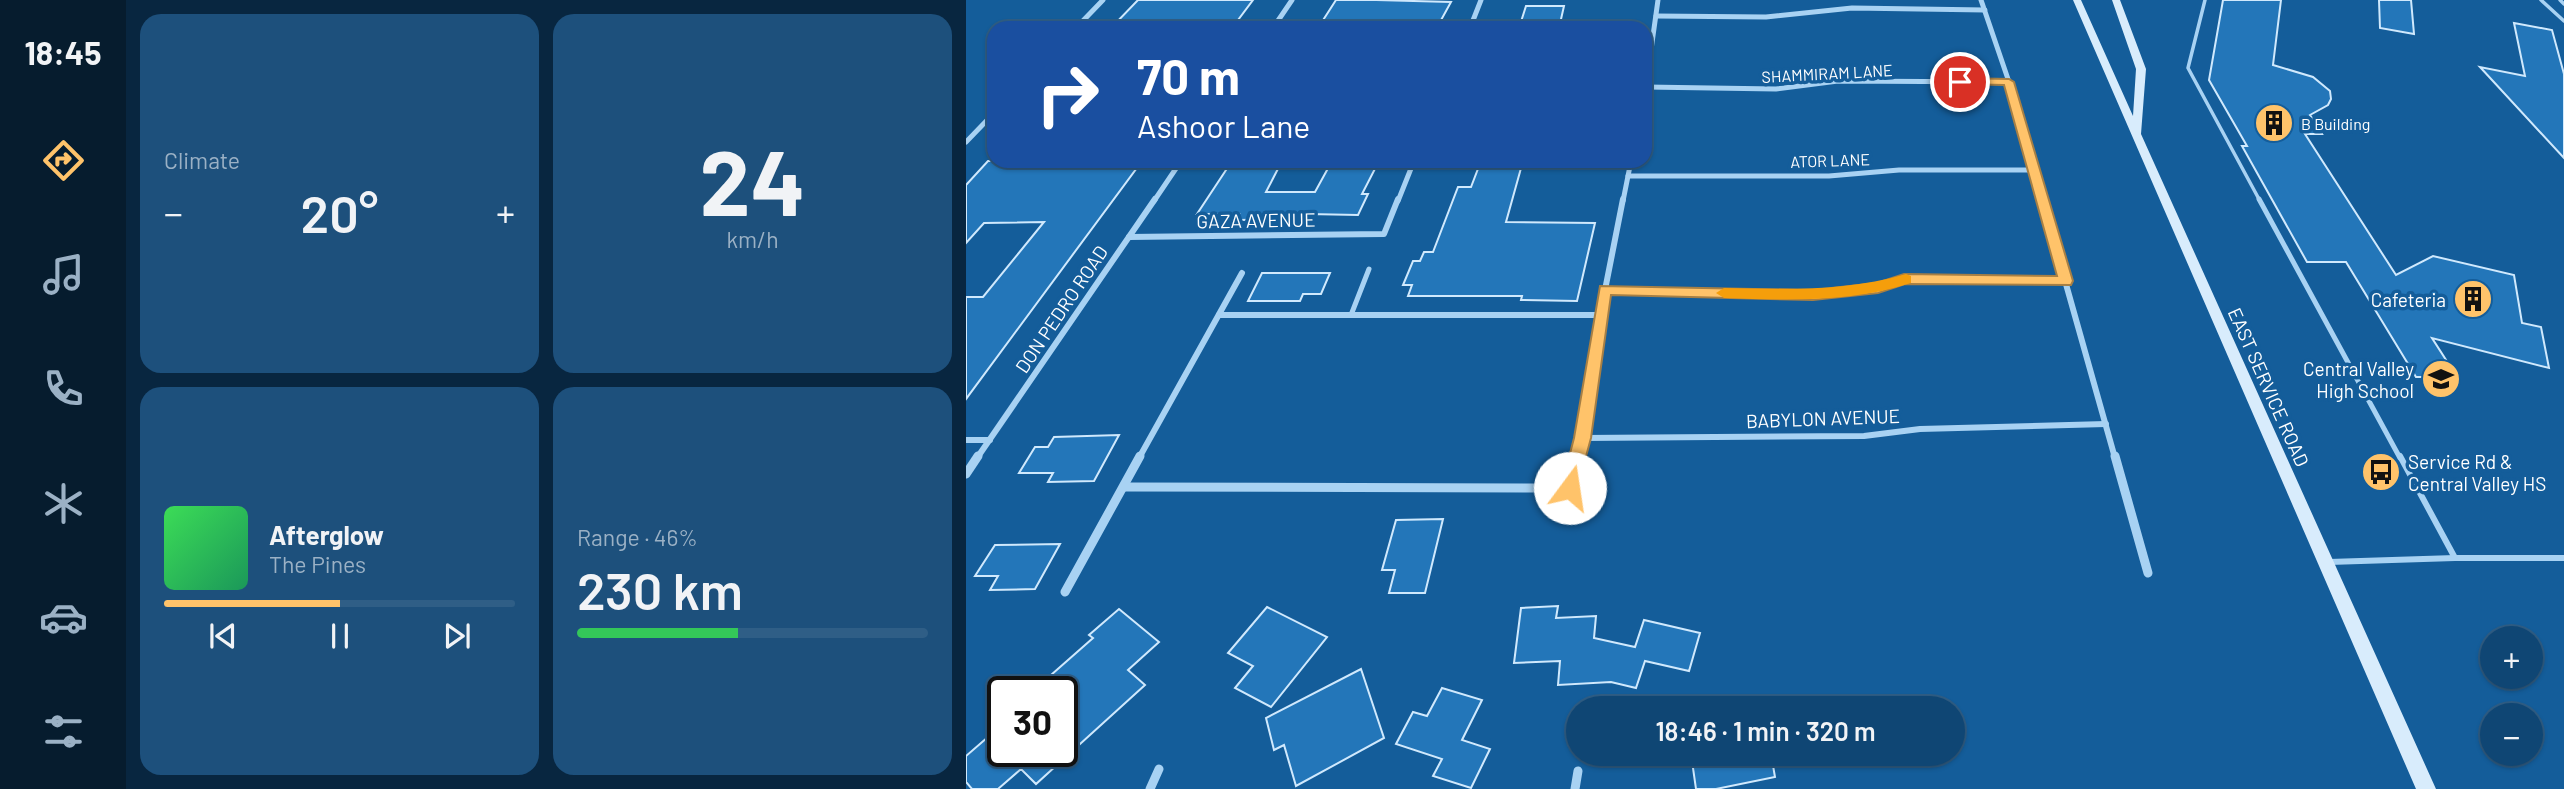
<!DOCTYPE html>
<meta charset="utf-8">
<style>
:root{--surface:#0f4674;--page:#1d507c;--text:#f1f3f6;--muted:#9bb1c5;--line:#2f5e86;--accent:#ffc36a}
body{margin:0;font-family:Barlow,sans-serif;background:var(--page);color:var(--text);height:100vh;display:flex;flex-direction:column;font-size:26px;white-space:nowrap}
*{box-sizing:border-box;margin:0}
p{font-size:23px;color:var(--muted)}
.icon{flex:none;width:38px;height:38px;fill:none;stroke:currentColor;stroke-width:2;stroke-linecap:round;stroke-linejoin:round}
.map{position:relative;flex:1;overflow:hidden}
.sheet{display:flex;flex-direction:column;gap:14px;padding:14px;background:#082640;width:840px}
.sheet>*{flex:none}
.hud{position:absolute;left:21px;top:21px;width:665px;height:147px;border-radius:21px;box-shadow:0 2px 5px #0004,0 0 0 2px var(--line);background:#1a4fa0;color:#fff;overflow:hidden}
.controls{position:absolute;left:1514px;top:626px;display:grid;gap:14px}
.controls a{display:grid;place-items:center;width:63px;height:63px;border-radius:50%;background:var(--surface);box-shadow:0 2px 5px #0004,0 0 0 2px var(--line);font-size:35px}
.speed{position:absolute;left:21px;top:676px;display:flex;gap:14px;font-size:35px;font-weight:700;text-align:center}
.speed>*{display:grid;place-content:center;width:91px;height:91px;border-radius:50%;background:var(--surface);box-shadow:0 2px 5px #0004,0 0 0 2px var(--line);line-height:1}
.speed .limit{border:4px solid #111;border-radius:10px;background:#fff;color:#111}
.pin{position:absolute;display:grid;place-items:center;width:60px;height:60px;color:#fff;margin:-30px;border:4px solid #fff;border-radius:50%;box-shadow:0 2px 7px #0007}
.me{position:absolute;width:77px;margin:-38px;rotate:14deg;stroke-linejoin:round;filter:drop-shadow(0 0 5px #0008)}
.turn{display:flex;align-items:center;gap:24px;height:147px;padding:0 35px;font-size:32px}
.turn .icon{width:91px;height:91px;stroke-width:2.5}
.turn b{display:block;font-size:49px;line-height:60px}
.big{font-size:52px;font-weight:600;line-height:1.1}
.sheet .tile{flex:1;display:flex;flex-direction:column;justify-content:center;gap:10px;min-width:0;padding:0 24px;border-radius:21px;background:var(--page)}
.sheet .dial{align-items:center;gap:0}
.dial b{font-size:91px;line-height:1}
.song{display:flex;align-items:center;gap:21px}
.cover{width:84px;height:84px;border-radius:10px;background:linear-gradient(135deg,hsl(130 70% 55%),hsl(150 70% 35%))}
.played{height:7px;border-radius:4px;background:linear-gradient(90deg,var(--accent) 50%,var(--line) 50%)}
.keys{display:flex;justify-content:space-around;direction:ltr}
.heat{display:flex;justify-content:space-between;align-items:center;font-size:38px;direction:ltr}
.charge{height:10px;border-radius:5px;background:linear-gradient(90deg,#34c759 46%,var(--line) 0)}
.sheet .tiles{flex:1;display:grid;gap:14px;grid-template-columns:repeat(2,1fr)}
.trip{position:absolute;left:600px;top:696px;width:399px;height:70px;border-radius:35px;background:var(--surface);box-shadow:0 2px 5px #0004,0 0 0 2px var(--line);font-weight:600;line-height:70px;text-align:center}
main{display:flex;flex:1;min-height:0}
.tab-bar{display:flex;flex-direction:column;width:126px;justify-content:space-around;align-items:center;background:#061c2e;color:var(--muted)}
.tab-bar .icon{width:49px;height:49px}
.tab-bar .current{color:var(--accent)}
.tab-bar b{font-size:32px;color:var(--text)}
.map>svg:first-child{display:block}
</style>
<main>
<nav class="tab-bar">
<b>18:45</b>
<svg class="icon current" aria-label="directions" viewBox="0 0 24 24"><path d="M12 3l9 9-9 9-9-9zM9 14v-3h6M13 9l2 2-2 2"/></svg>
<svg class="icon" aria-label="music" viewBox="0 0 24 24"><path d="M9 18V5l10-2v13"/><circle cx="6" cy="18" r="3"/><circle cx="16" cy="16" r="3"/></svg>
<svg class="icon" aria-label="phone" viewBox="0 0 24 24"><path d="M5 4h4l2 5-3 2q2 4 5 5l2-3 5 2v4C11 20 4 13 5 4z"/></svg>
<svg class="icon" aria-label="climate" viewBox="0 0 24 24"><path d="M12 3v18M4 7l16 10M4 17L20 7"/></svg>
<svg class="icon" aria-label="car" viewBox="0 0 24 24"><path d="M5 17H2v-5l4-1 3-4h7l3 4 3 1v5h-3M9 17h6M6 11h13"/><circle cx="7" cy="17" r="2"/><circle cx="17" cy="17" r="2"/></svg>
<svg class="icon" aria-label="filters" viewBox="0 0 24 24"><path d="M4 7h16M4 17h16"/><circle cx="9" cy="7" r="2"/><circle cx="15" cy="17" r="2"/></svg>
</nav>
<section class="sheet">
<div class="tiles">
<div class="tile"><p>Climate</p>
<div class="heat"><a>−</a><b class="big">20°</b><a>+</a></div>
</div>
<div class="tile dial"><b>24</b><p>km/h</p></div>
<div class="tile">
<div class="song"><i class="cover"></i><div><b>Afterglow</b><p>The Pines</p></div></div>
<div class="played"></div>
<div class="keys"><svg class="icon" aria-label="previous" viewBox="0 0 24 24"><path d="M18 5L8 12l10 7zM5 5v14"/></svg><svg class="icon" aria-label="pause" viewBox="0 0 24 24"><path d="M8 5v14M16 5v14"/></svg><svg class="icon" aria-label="next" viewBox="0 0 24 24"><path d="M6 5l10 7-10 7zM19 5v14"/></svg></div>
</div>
<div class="tile"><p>Range · 46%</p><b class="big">230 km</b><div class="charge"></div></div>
</div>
</section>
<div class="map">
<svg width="1598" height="789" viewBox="0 0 1598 789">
<rect width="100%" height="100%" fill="#145d9a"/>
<!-- building -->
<g fill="#2376b9" stroke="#d0e9fd" stroke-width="2">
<path d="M172 0H287L266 28H145Z"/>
<path d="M370 0H410L485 2 474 22 403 21 399 28H352Z"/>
<path d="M1257 0H1315L1307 65 1347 77 1364 91 1365 99 1362 105 1344 115 1356 134H1339L1430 275 1467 256 1548 275 1556 323 1575 327 1583 368 1466 338 1491 377H1450L1380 262H1341L1276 146H1281L1243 80Z"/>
<path d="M1413 0H1445L1448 34 1414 28Z"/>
<path d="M560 6H598L593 28H553Z"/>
<path d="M1548 23 1586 30 1598 74V158L1514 67 1559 76Z"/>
<path d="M22 161H52L48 165 176 161 0 399V297H17L78 222 18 223 0 243V185Z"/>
<path d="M266 161H316L300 192H349L366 161H413L396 194H402L392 215 342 214 339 219 270 220 273 214H231Z"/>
<path d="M515 161H557L540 222 629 223 611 301 555 300 556 296H442L446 285H437L447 261H454L458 252H467L492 187H505Z"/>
<path d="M296 273H364L355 294H337L334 301H282Z"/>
<path d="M153 435 128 481 82 482 87 473H53L69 447H82L88 437Z"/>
<path d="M477 519 459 593H423L429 570H416L430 520Z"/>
<path d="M94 544 69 589 24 590 32 576H9L29 545Z"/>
<path d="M592 606 590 618 630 616 628 638 669 647 678 620 734 633 723 671 679 661 670 688 645 682 592 685 594 661 548 663 555 608Z"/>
<path d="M301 607 361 637 305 707 269 688 287 666 262 653Z"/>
<path d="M153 609 193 642 162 670 179 685 70 784 55 769 32 789H6L0 782V756L37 724V751H96V685L85 675 127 638 123 635Z"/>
<path d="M395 669 418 738 330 786 318 745 308 750 300 718Z"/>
<path d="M476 688 516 700 496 740 524 749 505 788 467 776 476 759 430 744 447 712 461 716Z"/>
<path d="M725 754H805L809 777 750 789H730Z"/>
</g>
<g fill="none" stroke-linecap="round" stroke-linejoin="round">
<!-- lane-far2 -->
<g stroke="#a8d2f3" stroke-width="3.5">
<path d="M1239 0 1222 68 1294 201"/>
<path d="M1575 0 1598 21"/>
<path d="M1594 0 1598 4"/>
</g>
<!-- lane-far1 -->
<g stroke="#a8d2f3" stroke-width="5">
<path d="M1293 199 1434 458"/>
<path d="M385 315 403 269"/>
</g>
<!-- lane -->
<g stroke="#a8d2f3" stroke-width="6">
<path d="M1434 456 1489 558H1598"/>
<path d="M1363 562 1489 558"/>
</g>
<!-- street-far2 -->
<g stroke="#a8d2f3" stroke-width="5">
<path d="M1015 0 1043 82 1077 201"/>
<path d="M690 16 800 17 886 8 1019 10"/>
<path d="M110 28 137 0"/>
<path d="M307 28 326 0"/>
<path d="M504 28 515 0"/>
<path d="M680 87 810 89 872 81 1043 82"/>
<path d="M679 93 692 0"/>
<path d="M0 142 28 113"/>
<path d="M662 176H863L933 170H1068"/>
<path d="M188 201 215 161"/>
<path d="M432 201 448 161"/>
<path d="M657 201 665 161"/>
</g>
<!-- street-far1 -->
<g stroke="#a8d2f3" stroke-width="6">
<path d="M1076 199 1149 458"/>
<path d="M163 237 418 234 432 199"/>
<path d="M639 290 847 295 912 288 938 279 1100 281"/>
<path d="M253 315H635"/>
<path d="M617 438 898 436 954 429 1140 424"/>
<path d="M0 440H24"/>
<path d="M11 458 189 199"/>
<path d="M173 458 276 273"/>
<path d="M612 458 639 290 657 199"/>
</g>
<!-- street -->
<g stroke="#a8d2f3" stroke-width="9">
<path d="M1149 456 1182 573"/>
<path d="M0 474 12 456"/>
<path d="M159 487 604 488 612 456"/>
<path d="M99 592 174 456"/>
<path d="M184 789 193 769"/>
<path d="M609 789 612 771"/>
</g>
<!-- secondary -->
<path fill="#d8ecfc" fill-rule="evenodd" d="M1107 0H1115L1167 116 1170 69 1146 0H1154L1180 69 1175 134 1470 789H1450Z"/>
</g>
<!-- route -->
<path fill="#ffc36a" stroke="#a67f45" stroke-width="2" d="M994 78 1043 79 1048 82 1107 281 1105 285 939 284 912 293 847 300 645 295 625 438 610 493 604 495 598 493 595 488 608 438 634 286 847 290 911 283 938 274 1091 276 1038 85 990 84 988 82Z"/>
<!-- slow -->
<path fill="#f59e0b" d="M940 274 945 276V283C884 303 821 300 758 298L750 293 758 288C820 289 879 292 940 274Z"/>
<!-- icons -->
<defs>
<symbol id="building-disc" viewBox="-11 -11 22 22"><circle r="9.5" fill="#ffc36a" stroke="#145d9a"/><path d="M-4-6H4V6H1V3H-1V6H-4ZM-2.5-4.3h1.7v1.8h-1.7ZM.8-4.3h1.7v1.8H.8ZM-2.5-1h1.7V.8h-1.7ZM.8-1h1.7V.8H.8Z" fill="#111"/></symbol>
<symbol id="school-disc" viewBox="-11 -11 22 22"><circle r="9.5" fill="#ffc36a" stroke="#145d9a"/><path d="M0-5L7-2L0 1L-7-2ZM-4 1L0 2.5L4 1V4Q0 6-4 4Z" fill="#111"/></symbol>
<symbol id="bus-disc" viewBox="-11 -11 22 22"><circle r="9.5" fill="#ffc36a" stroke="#145d9a"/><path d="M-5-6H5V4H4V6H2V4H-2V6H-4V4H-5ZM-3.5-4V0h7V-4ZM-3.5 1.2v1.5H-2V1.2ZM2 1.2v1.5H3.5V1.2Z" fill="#111"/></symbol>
</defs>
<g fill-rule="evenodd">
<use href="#building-disc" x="1286" y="101" width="44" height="44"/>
<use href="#building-disc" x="1485" y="277" width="44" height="44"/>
<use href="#school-disc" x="1453" y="357" width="44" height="44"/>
<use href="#bus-disc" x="1393" y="450" width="44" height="44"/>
</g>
<g text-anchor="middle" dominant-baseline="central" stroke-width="7" stroke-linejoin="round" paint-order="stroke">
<!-- far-street labels -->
<g font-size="16" fill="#fff" stroke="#145d9a">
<text transform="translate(861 73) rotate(-3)">SHAMMIRAM LANE</text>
<text transform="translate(864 160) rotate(-2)">ATOR LANE</text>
</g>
<!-- far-poi labels -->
<g font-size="16" fill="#fff" stroke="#145d9a" text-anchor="start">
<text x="1335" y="123">B Building</text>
</g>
<!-- street labels -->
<g font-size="19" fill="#fff" stroke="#145d9a">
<text transform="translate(290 220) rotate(-1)">GAZA AVENUE</text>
<text transform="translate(95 309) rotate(-56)">DON PEDRO ROAD</text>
<text transform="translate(1303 387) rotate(66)">EAST SERVICE ROAD</text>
<text transform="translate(857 418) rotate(-2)">BABYLON AVENUE</text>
</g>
<!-- poi labels -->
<g font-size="19" fill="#fff" stroke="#145d9a" text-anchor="end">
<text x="1480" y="299">Cafeteria</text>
<text x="1448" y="368">Central Valley<tspan x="1448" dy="22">High School</tspan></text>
<text x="1442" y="461" text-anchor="start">Service Rd &amp;<tspan x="1442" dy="22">Central Valley HS</tspan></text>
</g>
</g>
</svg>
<div class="controls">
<a>+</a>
<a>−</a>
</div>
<div class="speed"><div class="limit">30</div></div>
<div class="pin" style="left:994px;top:82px;background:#d93025"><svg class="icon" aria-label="arrive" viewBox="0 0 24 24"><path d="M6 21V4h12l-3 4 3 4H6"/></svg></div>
<svg class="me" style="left:604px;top:488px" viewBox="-20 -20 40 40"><circle r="19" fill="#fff"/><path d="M0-13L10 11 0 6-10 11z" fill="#ffc36a"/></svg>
<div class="trip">18:46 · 1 min · 320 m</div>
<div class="hud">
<div class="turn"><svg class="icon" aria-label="right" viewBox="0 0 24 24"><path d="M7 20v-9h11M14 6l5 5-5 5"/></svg><div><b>70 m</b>Ashoor Lane</div></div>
</div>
</div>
</main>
